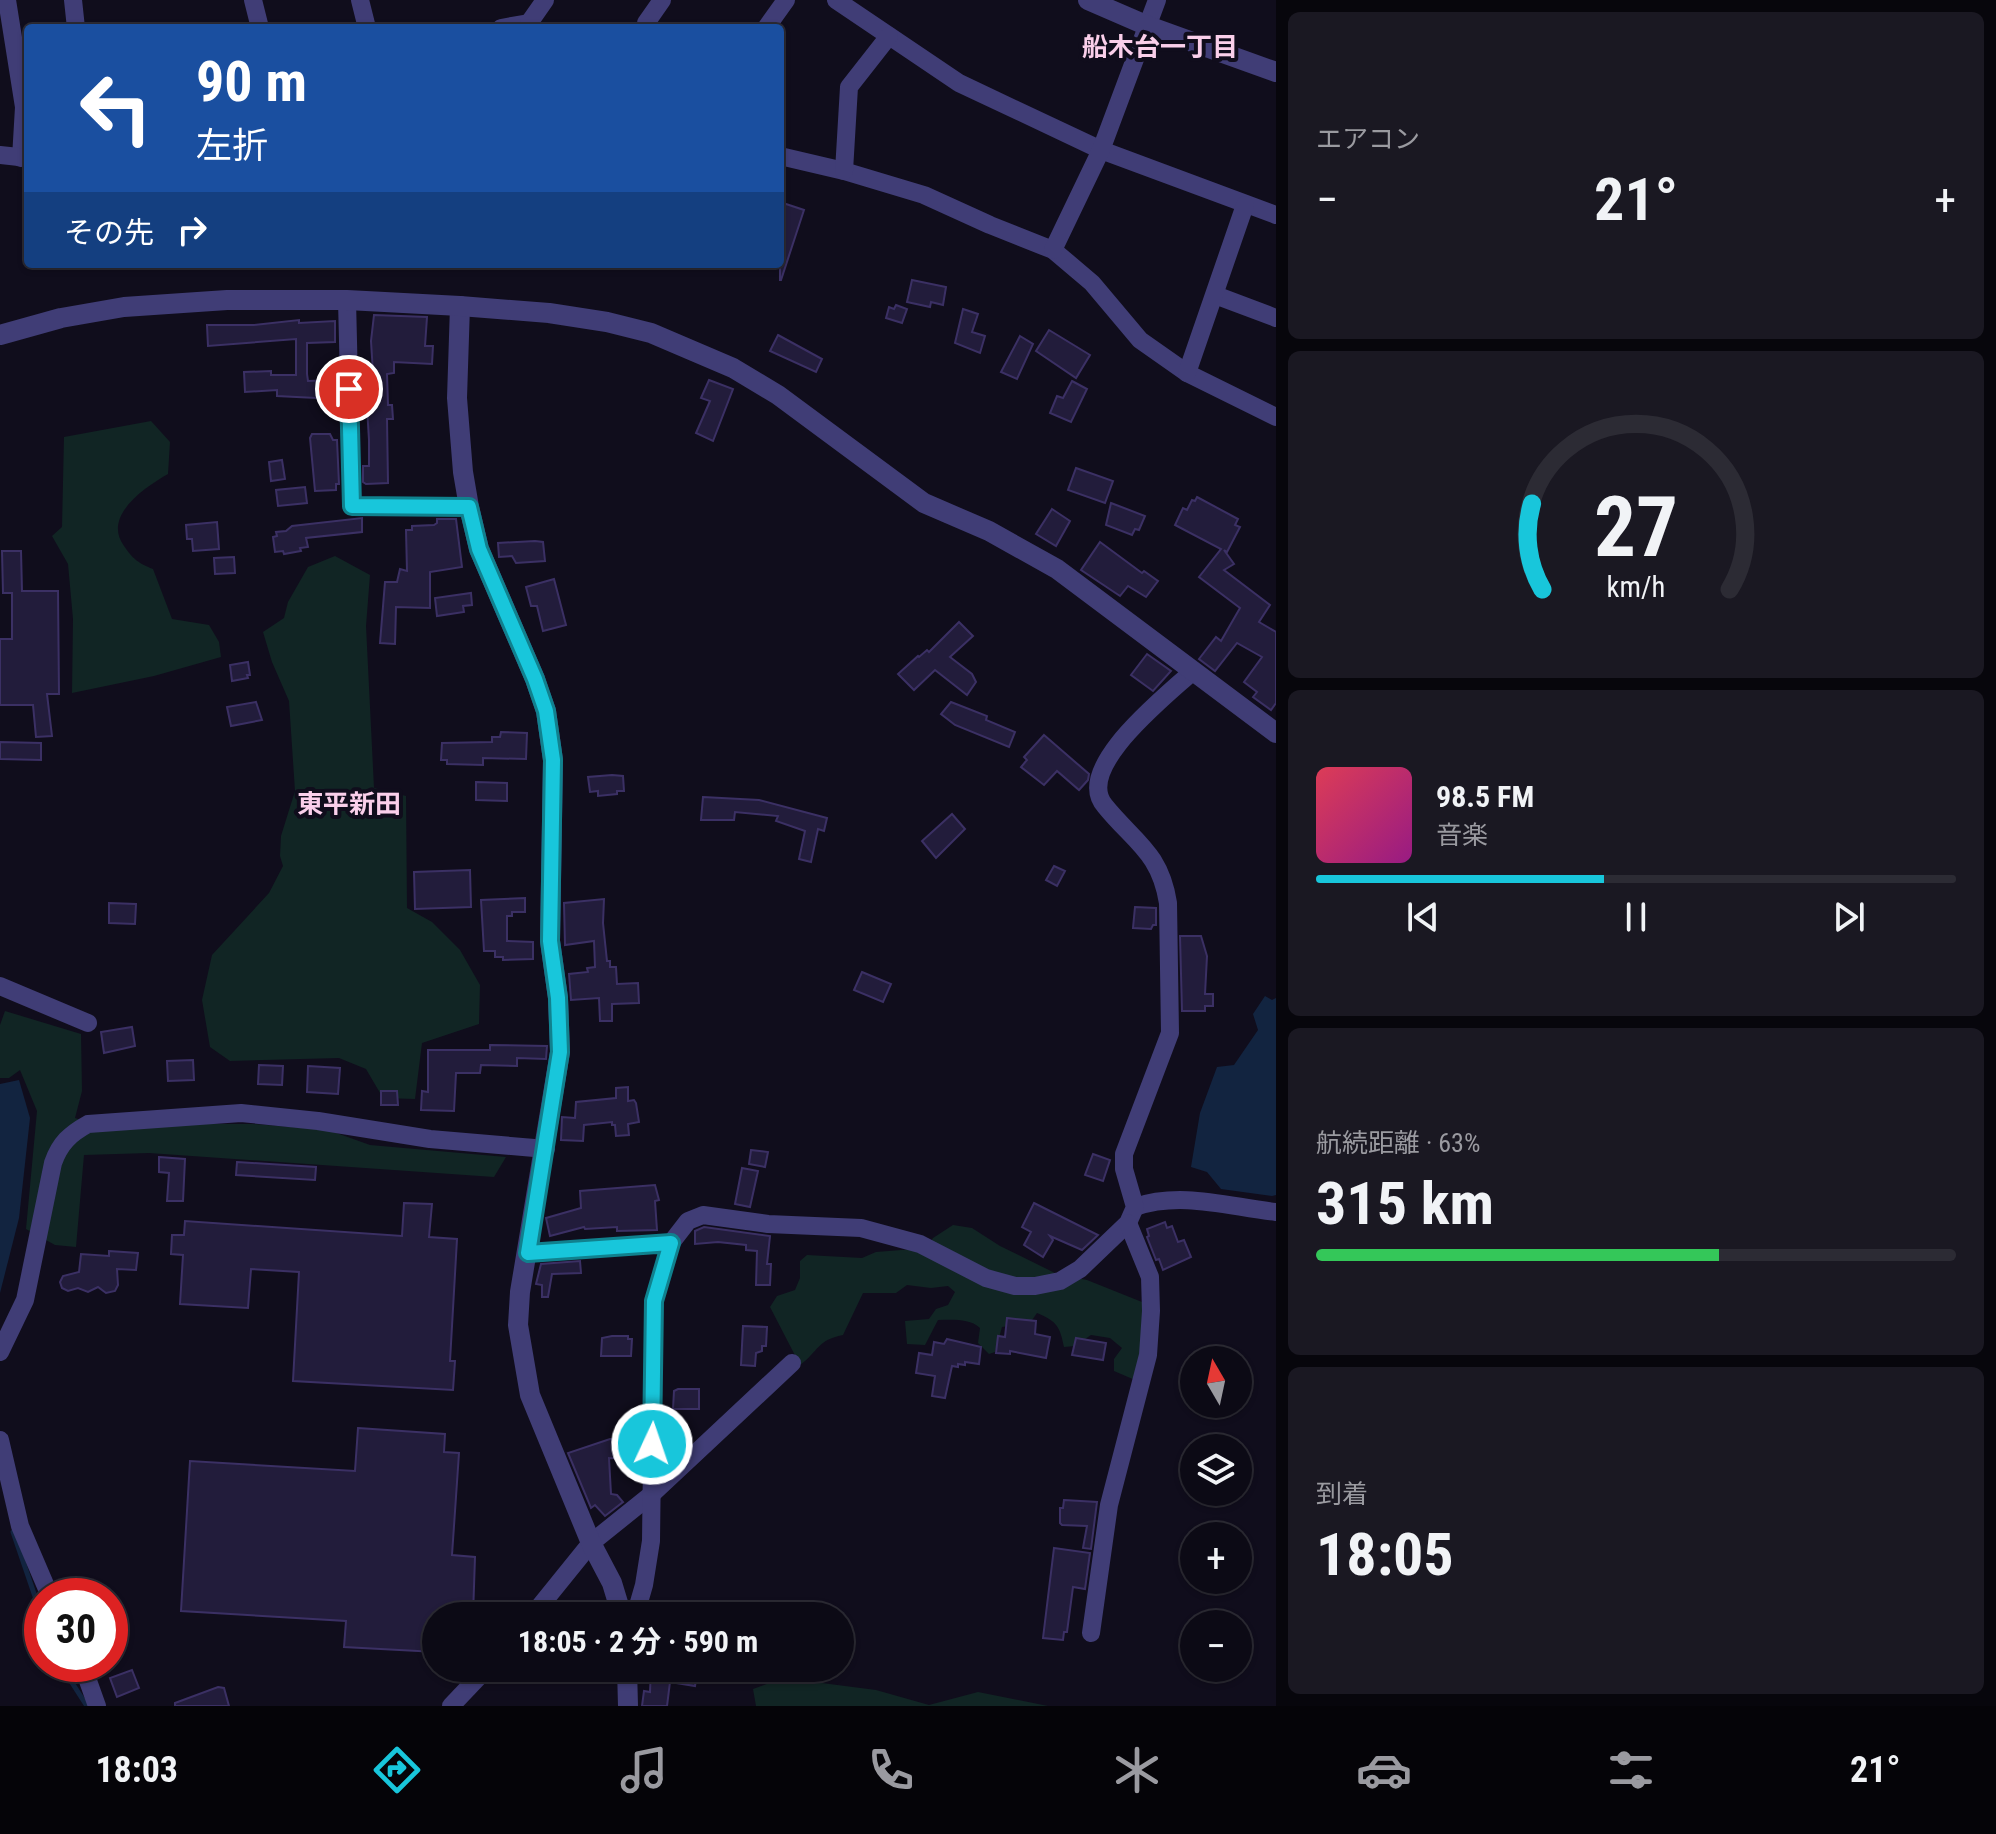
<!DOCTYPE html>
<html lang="ja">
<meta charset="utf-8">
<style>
:root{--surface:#0c0a15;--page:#1a1822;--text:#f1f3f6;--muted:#9a9aa0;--line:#2c2b34;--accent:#18c6db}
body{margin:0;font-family:"Roboto Condensed","Noto Sans JP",sans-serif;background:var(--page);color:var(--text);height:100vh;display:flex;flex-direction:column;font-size:30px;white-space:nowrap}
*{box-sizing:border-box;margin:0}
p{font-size:26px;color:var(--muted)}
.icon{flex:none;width:44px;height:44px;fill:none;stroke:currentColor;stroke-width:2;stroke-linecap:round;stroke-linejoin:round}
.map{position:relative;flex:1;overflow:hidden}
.drawer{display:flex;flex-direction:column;gap:12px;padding:12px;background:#07060c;width:720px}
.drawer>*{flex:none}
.guide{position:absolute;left:24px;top:24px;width:760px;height:244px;border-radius:8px;box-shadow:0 2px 6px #0004,0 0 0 2px var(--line);background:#1a4fa0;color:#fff;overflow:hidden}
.needle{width:52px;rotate:351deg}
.tools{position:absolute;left:1180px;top:1346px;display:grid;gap:16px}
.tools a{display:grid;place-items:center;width:72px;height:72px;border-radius:50%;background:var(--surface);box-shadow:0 2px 6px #0004,0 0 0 2px var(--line);font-size:40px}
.speed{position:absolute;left:24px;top:1578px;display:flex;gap:16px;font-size:40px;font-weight:700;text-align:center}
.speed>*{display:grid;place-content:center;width:104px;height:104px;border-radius:50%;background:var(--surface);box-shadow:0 2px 6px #0004,0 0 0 2px var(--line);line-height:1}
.speed .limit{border:12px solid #d22;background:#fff;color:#111}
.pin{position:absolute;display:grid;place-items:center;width:68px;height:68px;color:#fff;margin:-34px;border:4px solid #fff;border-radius:50%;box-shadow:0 2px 8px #0007}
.me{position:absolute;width:88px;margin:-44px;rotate:3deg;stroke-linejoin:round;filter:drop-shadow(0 0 6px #0008)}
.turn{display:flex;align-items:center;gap:28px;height:168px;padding:0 40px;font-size:36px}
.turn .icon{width:104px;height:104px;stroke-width:2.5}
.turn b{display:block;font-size:56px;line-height:68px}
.then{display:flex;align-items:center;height:76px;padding:0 40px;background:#0003;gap:16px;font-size:30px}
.big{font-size:60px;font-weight:700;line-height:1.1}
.drawer .tile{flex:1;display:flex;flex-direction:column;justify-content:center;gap:12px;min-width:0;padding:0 28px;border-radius:12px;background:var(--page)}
.drawer .dial{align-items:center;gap:0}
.dial svg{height:208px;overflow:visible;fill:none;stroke:var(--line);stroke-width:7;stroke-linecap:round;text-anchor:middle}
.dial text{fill:var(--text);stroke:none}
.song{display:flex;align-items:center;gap:24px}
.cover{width:96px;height:96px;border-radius:12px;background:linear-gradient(135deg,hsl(350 70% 55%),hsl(310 70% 35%))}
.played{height:8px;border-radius:4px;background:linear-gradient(90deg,var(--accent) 45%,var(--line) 45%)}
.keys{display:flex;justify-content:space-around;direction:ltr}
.heat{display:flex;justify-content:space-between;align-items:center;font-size:44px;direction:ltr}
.charge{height:12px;border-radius:6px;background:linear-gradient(90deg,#34c759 63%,var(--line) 0)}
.trip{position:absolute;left:422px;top:1602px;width:432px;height:80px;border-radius:40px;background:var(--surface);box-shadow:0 2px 6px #0004,0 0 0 2px var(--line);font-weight:700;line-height:80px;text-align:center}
.tabs{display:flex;height:128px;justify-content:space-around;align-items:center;background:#050408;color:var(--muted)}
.tabs .icon{width:56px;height:56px}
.tabs .on{color:var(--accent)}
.tabs b{font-size:36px;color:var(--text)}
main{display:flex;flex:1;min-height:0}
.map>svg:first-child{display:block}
</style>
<main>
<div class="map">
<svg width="1276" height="1706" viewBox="0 0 1276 1706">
<rect width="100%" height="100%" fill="#100d1c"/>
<!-- green -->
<g fill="#112524">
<path d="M151 421 170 442 168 474C145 487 102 516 124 546 133 559 138 563 153 569L172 619 209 625 219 642 221 657 154 676 72 693 73 619 68 564 52 536 62 527 64 437Z"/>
<path d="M335 556 370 575 366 626 374 788 406 796 407 908 432 922 460 950 480 985 479 1024 422 1043 415 1099 383 1098 366 1069 339 1058 230 1061 210 1047 202 1000 212 955 269 893 283 866 280 856 281 836 295 791 289 701 272 662 263 632 284 618 288 602 308 567Z"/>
<path d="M5 1011 81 1034 82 1091 75 1118 110 1130 172 1124H253L328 1130 370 1145 506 1157 494 1177 149 1153 84 1155 76 1247 55 1245 26 1229 37 1111 20 1070 9 1078H0V1025Z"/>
<path d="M953 1225 972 1228 1000 1246 1057 1274 1087 1280 1142 1302 1148 1312 1135 1380 1114 1371V1359L1122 1348 1110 1338 1091 1335 1075 1346 1064 1347C1060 1327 1057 1321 1037 1313L1030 1323 1002 1327 995 1352 989 1354 978 1343 980 1328C969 1318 952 1320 938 1320L925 1345 907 1344 905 1321 929 1319 936 1309 948 1305 955 1292 948 1286 931 1288 907 1285 896 1293H863L843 1335C817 1340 819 1351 800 1365L770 1307 777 1296 795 1290 800 1278V1261L807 1255 862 1258 876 1252 927 1248 933 1238Z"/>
<path d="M783 1678 876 1690 929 1705 978 1692 1048 1706H756L753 1689Z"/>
</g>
<!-- water -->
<g fill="#122440">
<path d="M1265 996 1272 1000 1276 998V1195L1272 1196 1221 1189 1207 1172 1191 1167 1200 1113 1217 1067 1234 1065 1258 1030 1253 1014Z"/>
<path d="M19 1080 30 1118 19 1218 0 1293V1084Z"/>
</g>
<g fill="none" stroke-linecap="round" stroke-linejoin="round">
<!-- stream -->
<g stroke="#122440" stroke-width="5">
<path d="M13 1532 42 1617"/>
<path d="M60 1664 87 1706"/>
</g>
</g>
<!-- building -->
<g fill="#221c3b" stroke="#3b3064" stroke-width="2">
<path d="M780 202 804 210 781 280H780Z"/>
<path d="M912 280 946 287 943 305 931 302 930 307 907 302Z"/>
<path d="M896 305 907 309 902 323 886 318 889 307 894 309Z"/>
<path d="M963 309 978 314 972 332 985 336 980 353 955 343Z"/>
<path d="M374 315 427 317 425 346H433L432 364 394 362V373L387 374 388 405H392L393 419H387L388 483 366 484 363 482V466H369V440L366 391H362L361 373H373L371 341Z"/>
<path d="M299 320V323L335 321V342L307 343V374L308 381 335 380 336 399 277 396V390L245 392 244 372 271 371V375H296V339L208 346 207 325H254Z"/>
<path d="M1049 330 1090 355 1076 378 1036 351Z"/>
<path d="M778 335 822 359 816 372 770 351Z"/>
<path d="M1020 336 1033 344 1017 379 1001 372Z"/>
<path d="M709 380 733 389 713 441 696 433 710 401 701 398Z"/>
<path d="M1072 381 1087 389 1071 422 1050 413 1057 396 1063 398Z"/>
<path d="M312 434H330L333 440H337L339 484H336V490L315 491 310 438Z"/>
<path d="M282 460 285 479 271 481 269 462Z"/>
<path d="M1076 468 1113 481 1105 503 1068 490Z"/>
<path d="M305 487 307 503 278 506 276 490Z"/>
<path d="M1197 497 1238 519 1235 525 1240 527 1227 552 1224 550 1234 564 1224 570 1270 605 1259 622 1276 632V703L1271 710 1253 697 1257 692 1244 682 1262 657 1237 643 1215 671 1199 659 1216 637 1221 641 1240 608 1199 577 1221 549 1175 525 1183 508 1187 510 1192 500 1195 501Z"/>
<path d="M1111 503 1145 516 1139 530 1135 529 1132 535 1106 525Z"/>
<path d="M1052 509 1070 521 1056 546 1036 534Z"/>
<path d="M362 518V532L306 538 308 547 300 548 301 551 284 554 283 551 275 552 273 537 277 536 276 532 286 531 292 526Z"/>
<path d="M437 519H456L462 567 430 572V608L396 607 395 644 380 643 385 582H397L400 569 407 571 406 530H412V526L434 525 437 523Z"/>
<path d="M217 522 219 549 193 551 192 539H187L186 525Z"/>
<path d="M535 541 543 542 545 561 516 563 512 556 499 557 498 543Z"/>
<path d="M1100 542 1142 573 1144 571 1158 581 1146 597 1128 586 1120 596 1081 570Z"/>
<path d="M2 551H21L22 591H58L59 694H47L52 736 36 737 33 705H0V639H12V593H3Z"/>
<path d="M234 557 235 573 215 574 214 558Z"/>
<path d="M554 579 566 625 543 631 537 606H531L526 587Z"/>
<path d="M471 593 472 605 463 606 464 612 437 616 435 598Z"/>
<path d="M959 622 973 636 950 657 972 674 976 682 967 695 935 670 914 690 898 674 918 656 919 657 927 650 929 652Z"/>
<path d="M1147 654 1171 671 1153 691 1131 675Z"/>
<path d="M248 662 250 675H247L248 678 232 681 230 665Z"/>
<path d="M256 702 262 720 231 726 227 707Z"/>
<path d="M951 702 987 716 986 720 1015 732 1009 747 955 725 941 714Z"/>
<path d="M501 732 527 733 526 759 483 758V765L447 764V760H441L442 743 492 742V737H500Z"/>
<path d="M1044 735 1089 774 1088 780 1079 790 1057 771 1044 785 1021 767 1027 760 1024 757Z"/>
<path d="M0 742 41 743V760L0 759Z"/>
<path d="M612 775 623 776 624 791H617V794L598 796V791L590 792 588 777Z"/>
<path d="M476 782 507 783V801L476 800Z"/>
<path d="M703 797 759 800 827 818 824 831 818 829 811 862 799 859 805 831 776 821 778 816 735 812 734 820H701Z"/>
<path d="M952 814 965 829 936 858 922 841Z"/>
<path d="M1054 866 1065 871 1057 886 1046 880Z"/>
<path d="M470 870 471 907 415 909 414 872Z"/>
<path d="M525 898V912H512V916H507V941L533 942V959L503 960V957H495V951H484L481 900Z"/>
<path d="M604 899 603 923 607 961H610V967H616L617 984 638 983 639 1003 612 1004V1021H600L599 998 571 1000 569 974 588 972 587 968 595 967 594 941 565 945 564 903Z"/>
<path d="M109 903 136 904 135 924 109 923Z"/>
<path d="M1135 907 1156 908V925H1153L1151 929 1133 928Z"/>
<path d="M1180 936H1201L1207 956 1205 994H1213V1006H1205V1011H1182Z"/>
<path d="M862 972 891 984 883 1002 854 990Z"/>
<path d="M132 1027 135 1046 104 1053 101 1032Z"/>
<path d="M490 1045 547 1046 546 1059 517 1058V1066L481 1065 480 1073H456L454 1111 421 1110 422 1091 428 1092V1050H490Z"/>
<path d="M193 1060 194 1080 168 1081 167 1061Z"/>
<path d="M259 1065 283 1066 282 1085 258 1084Z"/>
<path d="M308 1066 340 1068 338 1094 307 1092Z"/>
<path d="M628 1087V1101L634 1100 636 1103 639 1122 628 1124 629 1135 616 1136 615 1125H612V1122L584 1125 583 1141 561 1140 562 1117 575 1118 576 1102 616 1098V1088Z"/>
<path d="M381 1091H397L398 1105H381Z"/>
<path d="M751 1150 768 1152 765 1167 749 1164Z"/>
<path d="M1093 1154 1110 1160 1103 1181 1085 1175Z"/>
<path d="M159 1157 185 1159 183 1201H167L169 1173 159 1172Z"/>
<path d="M237 1162 316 1167 315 1180 236 1175Z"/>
<path d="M742 1168 758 1171 750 1207 735 1204Z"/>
<path d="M655 1185 659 1200 655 1201 657 1230 617 1231V1227L585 1229 584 1227 550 1236 546 1218 581 1208 580 1191Z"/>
<path d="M404 1203 432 1204 429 1237 457 1239 450 1361H455L453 1390 293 1381 299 1272 251 1269 248 1308 180 1304 183 1255 171 1254 172 1235H184L185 1221 402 1236Z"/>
<path d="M1034 1203 1098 1235 1082 1250 1050 1236 1053 1240 1043 1257 1024 1245 1031 1232 1022 1227Z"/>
<path d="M1165 1222 1167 1228 1172 1226 1178 1242 1184 1240 1191 1257 1163 1270 1159 1259 1156 1260 1147 1237 1149 1236 1147 1229Z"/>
<path d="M704 1227 770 1236 767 1264H771L770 1285H756L757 1251 746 1250V1245L718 1242 695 1244V1231Z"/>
<path d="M109 1251 138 1253 136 1270 117 1269 118 1285 115 1291 106 1293 98 1287 88 1292 78 1288 68 1291 62 1288 60 1282 63 1276 79 1272 81 1254 109 1256Z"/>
<path d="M580 1261 581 1273 552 1274 548 1297H542V1285L536 1284 541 1264Z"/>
<path d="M1007 1318 1036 1321 1035 1334 1050 1337 1046 1358 1010 1351V1354L996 1353 998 1336 1005 1337Z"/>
<path d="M743 1326 767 1327 766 1346H762V1351L756 1353 755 1366 741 1365Z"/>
<path d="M612 1336H628V1339H632L631 1356H601L602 1338Z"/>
<path d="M1076 1338 1106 1343 1103 1360 1072 1355Z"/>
<path d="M947 1339 981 1347 979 1364 965 1362V1365L958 1364V1367L952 1366 945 1398 932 1396 935 1376 916 1373 919 1353 932 1355 934 1342 944 1344Z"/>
<path d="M678 1389H699V1409H673L674 1391Z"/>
<path d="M358 1428 445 1434 444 1452 459 1453 452 1555 475 1557 473 1616H436V1652L344 1647 346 1621 181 1611 190 1461 355 1471Z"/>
<path d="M610 1439 635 1440 634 1459 609 1458 611 1494 617 1495 623 1502 605 1516 595 1505 591 1508 568 1453Z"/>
<path d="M1064 1500 1097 1502 1091 1549 1083 1548 1087 1526 1062 1525 1060 1523V1508H1063Z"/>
<path d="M1054 1548 1090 1553 1085 1589 1073 1587 1067 1632H1064L1063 1640 1043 1638Z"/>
<path d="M651 1668H698L695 1686 670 1682 667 1706H642L644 1691 650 1692Z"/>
<path d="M132 1670 139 1688 117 1697 110 1678Z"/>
<path d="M218 1687 224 1688 229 1706H175V1703Z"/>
</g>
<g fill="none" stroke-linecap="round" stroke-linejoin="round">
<!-- minor -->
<g stroke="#403d76" stroke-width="18">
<path d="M7 0 24 107 21 158"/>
<path d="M73 0 76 28"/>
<path d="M253 0 260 28"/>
<path d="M360 0 367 28"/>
<path d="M836 0 959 83 1101 150 1276 215"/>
<path d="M501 28 529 23"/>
<path d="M529 28V23L545 0"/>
<path d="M646 28V23L662 0"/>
<path d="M766 28 786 0"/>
<path d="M0 155 28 158"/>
<path d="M780 156 844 171 924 195 990 225 1053 250 1092 283 1140 340 1187 373 1276 417"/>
<path d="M844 171 849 87 889 36"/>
<path d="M1053 250 1101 150 1157 0"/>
<path d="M1215 295 1276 318"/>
<path d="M347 300 352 506 469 507"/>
<path d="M1187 373 1245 205"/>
<path d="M0 986 88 1023"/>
<path d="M1135 1207C1182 1191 1229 1207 1276 1212"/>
<path d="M528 1253 671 1243"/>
<path d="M0 1352 25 1300 53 1163C60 1143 70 1134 88 1124L241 1113 318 1121 430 1139 546 1149"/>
<path d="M0 1440 20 1526 50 1596"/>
<path d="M532 1616 591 1543 652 1494 792 1363"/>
<path d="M635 1616 644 1585 651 1541 654 1301 671 1243 688 1221 703 1215 768 1224 861 1228 920 1244 986 1278 1015 1286H1035L1060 1281 1080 1269 1128 1223 1135 1207 1124 1169V1154L1170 1033 1168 903C1160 852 1134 842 1105 806 1072 768 1169 694 1193 671"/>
<path d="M1091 1633 1109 1505 1148 1355 1151 1311 1150 1277 1128 1223"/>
<path d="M82 1664 97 1706"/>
<path d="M451 1706 487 1668"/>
</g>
<!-- tertiary -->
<g stroke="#403d76" stroke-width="20">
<path d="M1088 0 1148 26 1276 72"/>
<path d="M460 306 457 398 463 472 469 507 479 549 535 679 546 711 553 760 550 941 558 998 560 1052 520 1292 518 1325 530 1395 591 1543 612 1583 622 1616"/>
<path d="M0 335 61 318 124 307 227 300H347L460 306 549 313 607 322 651 333 733 368 778 395 924 503 989 531 1057 569 1276 733"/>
<path d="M627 1668 628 1706"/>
</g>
</g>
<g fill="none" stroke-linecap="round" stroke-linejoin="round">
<defs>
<path id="route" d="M349 389 352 506 469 507 479 549 535 679 546 711 553 760 550 941 558 998 560 1052 528 1253 671 1243 654 1301 652 1444"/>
</defs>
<!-- route casing -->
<use href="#route" stroke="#10818e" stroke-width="20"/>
<!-- route -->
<use href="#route" stroke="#18c6db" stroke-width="14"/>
</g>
<g text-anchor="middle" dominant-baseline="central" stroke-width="8" stroke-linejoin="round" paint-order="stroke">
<!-- neighbourhood labels -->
<g font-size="26" font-weight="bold" fill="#facfea" stroke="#100d1c">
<text x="1160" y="47">船木台一丁目</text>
<text x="349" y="804">東平新田</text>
</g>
</g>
</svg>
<div class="tools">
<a><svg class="needle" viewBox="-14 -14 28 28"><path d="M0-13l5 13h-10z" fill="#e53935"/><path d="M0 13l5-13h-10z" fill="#9a9aa0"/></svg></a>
<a><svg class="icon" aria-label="layers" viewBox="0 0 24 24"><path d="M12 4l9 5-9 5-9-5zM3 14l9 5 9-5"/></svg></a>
<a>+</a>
<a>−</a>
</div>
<div class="speed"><div class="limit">30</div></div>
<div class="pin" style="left:349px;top:389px;background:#d93025"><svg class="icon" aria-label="arrive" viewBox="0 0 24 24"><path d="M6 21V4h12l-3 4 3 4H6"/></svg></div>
<svg class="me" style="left:652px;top:1444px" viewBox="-20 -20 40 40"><circle r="17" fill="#18c6db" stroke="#fff" stroke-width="3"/><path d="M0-11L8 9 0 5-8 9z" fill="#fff"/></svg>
<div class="trip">18:05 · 2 分 · 590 m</div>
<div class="guide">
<div class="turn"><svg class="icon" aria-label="left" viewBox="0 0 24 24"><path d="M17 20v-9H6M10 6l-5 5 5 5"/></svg><div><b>90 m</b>左折</div></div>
<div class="then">その先<svg class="icon" aria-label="right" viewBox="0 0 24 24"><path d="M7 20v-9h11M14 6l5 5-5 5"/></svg></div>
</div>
</div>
<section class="drawer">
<div class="tile"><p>エアコン</p>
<div class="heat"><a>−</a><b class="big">21°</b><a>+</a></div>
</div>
<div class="tile dial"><svg viewBox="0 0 100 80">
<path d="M14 69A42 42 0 1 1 86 69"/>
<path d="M14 69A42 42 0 0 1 10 36" stroke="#18c6db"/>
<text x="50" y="56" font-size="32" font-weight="700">27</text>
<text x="50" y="72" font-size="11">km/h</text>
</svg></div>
<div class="tile">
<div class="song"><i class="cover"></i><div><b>98.5 FM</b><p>音楽</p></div></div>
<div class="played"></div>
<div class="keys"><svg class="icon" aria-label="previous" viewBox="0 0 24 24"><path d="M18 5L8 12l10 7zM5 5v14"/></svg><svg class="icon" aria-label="pause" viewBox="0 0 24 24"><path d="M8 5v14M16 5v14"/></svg><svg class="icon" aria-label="next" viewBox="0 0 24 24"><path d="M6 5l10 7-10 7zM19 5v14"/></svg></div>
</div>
<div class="tile"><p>航続距離 · 63%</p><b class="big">315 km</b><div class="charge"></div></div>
<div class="tile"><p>到着</p><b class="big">18:05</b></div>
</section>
</main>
<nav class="tabs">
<b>18:03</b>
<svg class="icon on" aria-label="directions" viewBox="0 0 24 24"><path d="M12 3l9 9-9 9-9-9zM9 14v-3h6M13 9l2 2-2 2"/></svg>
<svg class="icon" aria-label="music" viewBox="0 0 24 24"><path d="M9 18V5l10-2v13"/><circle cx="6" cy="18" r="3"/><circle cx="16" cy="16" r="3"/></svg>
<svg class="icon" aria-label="phone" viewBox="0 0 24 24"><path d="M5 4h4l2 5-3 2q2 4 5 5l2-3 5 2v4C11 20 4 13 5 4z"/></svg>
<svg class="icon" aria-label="climate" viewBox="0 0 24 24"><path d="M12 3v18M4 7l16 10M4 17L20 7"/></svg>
<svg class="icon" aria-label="car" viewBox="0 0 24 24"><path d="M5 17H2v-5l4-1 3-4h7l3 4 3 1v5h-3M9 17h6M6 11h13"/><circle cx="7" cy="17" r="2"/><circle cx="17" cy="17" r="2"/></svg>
<svg class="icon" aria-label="filters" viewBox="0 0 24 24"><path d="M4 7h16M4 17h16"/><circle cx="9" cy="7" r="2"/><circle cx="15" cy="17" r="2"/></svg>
<b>21°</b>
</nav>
